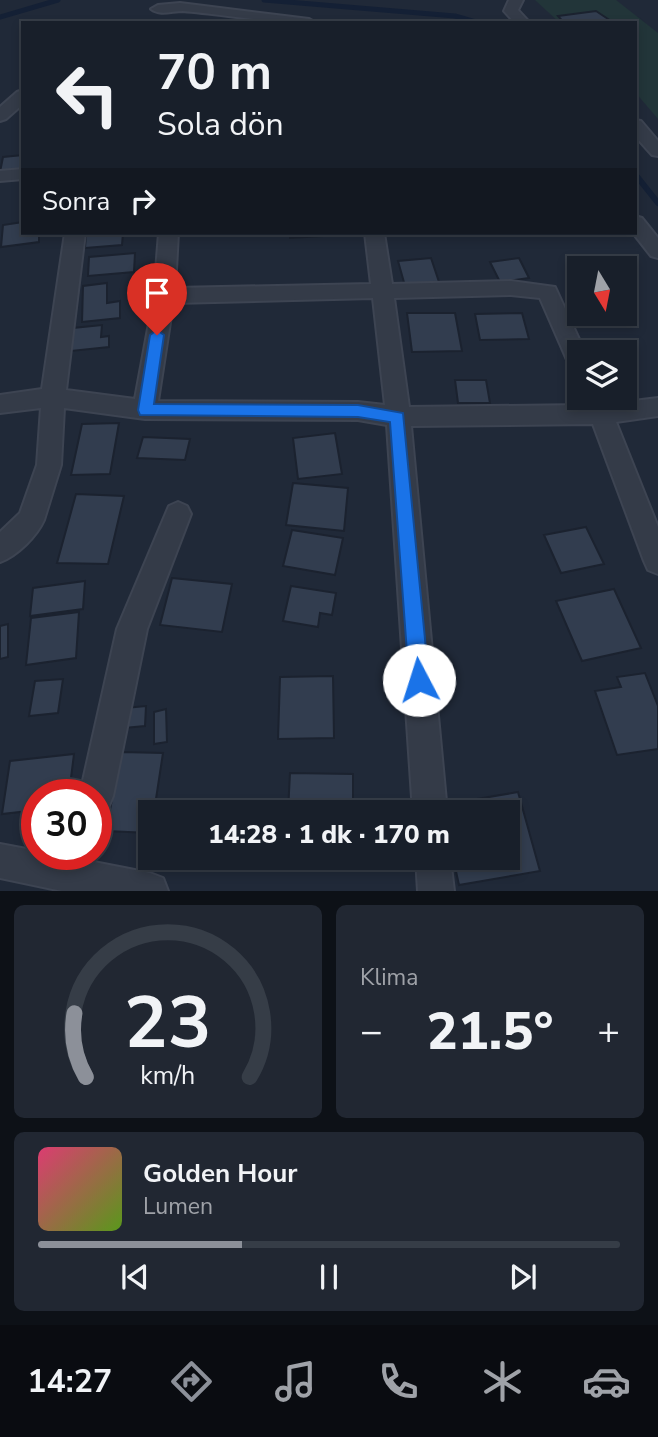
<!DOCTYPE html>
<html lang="tr">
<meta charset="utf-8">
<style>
:root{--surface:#181f2a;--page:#212732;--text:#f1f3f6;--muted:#9fa2a8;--line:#363d47;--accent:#8c9099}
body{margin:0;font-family:"Nunito Sans",sans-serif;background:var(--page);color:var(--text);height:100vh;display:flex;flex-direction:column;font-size:26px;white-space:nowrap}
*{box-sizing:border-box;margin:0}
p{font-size:23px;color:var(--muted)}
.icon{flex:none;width:38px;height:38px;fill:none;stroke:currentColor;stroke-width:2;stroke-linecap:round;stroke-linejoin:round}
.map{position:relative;height:891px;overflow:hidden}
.sheet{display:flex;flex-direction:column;gap:14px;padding:14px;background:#0d1117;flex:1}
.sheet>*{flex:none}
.guide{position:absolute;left:21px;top:21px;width:616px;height:214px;border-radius:0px;box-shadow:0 4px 10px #0003,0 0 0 2px var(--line);background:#181f2a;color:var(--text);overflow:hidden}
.needle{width:46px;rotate:170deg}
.fabs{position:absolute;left:567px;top:256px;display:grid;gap:14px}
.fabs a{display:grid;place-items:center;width:70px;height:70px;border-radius:0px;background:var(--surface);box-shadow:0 4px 10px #0003,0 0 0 2px var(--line);font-size:35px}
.speed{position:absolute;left:21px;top:779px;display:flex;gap:14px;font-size:35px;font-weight:700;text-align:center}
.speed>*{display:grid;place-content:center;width:91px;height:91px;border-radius:50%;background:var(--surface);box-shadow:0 4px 10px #0003,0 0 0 2px var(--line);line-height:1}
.speed .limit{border:10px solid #d22;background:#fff;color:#111}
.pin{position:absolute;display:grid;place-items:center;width:60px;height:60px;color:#fff;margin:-72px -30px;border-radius:50% 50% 50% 0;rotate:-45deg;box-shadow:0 0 7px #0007}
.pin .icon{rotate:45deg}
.me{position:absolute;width:77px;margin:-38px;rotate:355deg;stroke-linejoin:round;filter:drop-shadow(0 0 5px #0008)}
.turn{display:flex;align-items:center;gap:24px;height:147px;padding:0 21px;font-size:32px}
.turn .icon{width:91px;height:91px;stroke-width:2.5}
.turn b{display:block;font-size:49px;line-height:60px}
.then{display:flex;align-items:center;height:66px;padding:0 21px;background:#0003;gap:14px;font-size:26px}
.big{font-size:52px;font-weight:800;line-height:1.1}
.sheet .widget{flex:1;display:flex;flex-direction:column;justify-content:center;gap:10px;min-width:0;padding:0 24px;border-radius:10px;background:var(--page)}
.sheet .dial{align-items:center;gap:0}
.dial svg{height:182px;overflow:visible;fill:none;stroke:var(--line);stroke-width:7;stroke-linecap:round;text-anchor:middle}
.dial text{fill:var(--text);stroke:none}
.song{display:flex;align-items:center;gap:21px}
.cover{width:84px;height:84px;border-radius:10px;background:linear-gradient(135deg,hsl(340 70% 55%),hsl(90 70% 35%))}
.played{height:7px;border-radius:4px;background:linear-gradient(90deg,var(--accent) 35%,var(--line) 35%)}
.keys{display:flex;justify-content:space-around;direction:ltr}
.heat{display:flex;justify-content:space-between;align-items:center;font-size:38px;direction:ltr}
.sheet .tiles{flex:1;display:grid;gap:14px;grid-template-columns:1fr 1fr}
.widget:last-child{grid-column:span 2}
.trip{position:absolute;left:138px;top:800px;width:382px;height:70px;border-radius:0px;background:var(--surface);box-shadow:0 4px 10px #0003,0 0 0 2px var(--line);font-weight:800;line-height:70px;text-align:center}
.menu{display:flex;height:112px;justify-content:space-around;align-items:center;background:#0a0c11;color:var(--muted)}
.menu .icon{width:49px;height:49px}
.menu .selected{color:var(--accent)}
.menu b{font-size:32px;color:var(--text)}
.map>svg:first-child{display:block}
</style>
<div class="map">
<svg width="658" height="891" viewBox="0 0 658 891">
<rect width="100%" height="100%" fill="#202938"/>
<!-- green -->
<path fill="#223539" d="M535 0H616L658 33V119L635 92V23H560Z"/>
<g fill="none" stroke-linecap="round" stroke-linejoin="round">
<!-- stream-far1 -->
<g stroke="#142035" stroke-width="5">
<path d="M264 0 455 16 479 23"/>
<path d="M0 17 58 0"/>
</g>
<!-- stream -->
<path stroke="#142035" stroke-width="6" d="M635 174 658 203"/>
</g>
<!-- building -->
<g fill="#323d4f" stroke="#1b222f" stroke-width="2">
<path d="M596 11 614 23H564L558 16Z"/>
<path d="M23 155V170L0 172 3 157Z"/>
<path d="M23 222V233H39V242L1 247 3 225Z"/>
<path d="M86 233H123L122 245 85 248Z"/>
<path d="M290 233H339V235L290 238Z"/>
<path d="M135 253 134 272 88 276 89 257Z"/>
<path d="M431 258 439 282 405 286 398 261Z"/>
<path d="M519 258 529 278 500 282 490 262Z"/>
<path d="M107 283V303L120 301V318L82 322 83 286Z"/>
<path d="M407 313H455L462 351 412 352Z"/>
<path d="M522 313 529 339 480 340 475 314Z"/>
<path d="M102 325 101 337 109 336V347L71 351 73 328Z"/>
<path d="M455 380H486L490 403H458Z"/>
<path d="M119 423 110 474 71 475 82 424Z"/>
<path d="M335 433 342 474 298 479 293 438Z"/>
<path d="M143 437 190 439 185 460 137 458Z"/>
<path d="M293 483 348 488 344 531 286 525Z"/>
<path d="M76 494 124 496 108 564 57 563Z"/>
<path d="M586 527 604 564 561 573 544 535Z"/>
<path d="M292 530 343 538 335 575 283 566Z"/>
<path d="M172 578 232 584 222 632 160 625Z"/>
<path d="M85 581 83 609 30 616 33 588Z"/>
<path d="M291 586 336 593 332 615 320 613 318 627 283 621Z"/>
<path d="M614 589 641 648 582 661 556 601Z"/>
<path d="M79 612 76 658 26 665 31 618Z"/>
<path d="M8 624V657L0 659V626Z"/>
<path d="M645 673 658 706V749L617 755 595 691 621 687 617 677Z"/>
<path d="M333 676 334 738 278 739 280 677Z"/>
<path d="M63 679 58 713 29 716 35 681Z"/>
<path d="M146 706 145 726 124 728 125 708Z"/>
<path d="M166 709 167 742 154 744V712Z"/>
<path d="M121 752 163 753 154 812H150V833L106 831Z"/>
<path d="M74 754 69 794H37V810L2 814 10 761Z"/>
<path d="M290 773 353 774V812H288Z"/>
<path d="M518 792 540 871 459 885 453 858H508V812H443L442 805Z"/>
<path d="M286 858H354V865L286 863Z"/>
</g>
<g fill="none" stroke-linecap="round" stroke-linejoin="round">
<defs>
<g id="street">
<path d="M509 0H523L518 10 530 23H515L504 11Z"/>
<path d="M180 3 309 19 316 23C271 23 228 15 183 11 172 11 160 16 151 9L158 5Z"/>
<path d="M23 90V104L6 119 0 121V107L17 92Z"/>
<path d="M635 120 641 121 658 141V156L652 155 635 136Z"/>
<path d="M23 169V179L0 181V171Z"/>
<path d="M635 216 642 218 658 238V258L651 256 633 233Z"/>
<path d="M65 233H85L66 390 135 399 154 296 159 233H178L175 288 371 284 365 233H384L392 284 511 281 555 287 585 352H579V371L571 369 540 298 511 295 394 298 409 407 586 405V397H606L609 404 658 398V416L616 422 658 527V574L648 570 644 561 593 424 411 426 447 812H413L387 425 358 420 145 419 64 408 61 465 44 520C37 536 17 556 0 562V532L20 513 37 465 41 408 0 413V395L42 389ZM373 298 385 405 358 402 158 401 173 303Z"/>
<path d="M178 502 187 506 191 514 147 629 113 796 108 808 96 812V794H80L117 629 169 506Z"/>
<path d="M0 844 37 851V854H53L150 873 163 878 168 891H62L0 878Z"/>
<path d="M416 858H450L454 891H418Z"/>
</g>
</defs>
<!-- street casing -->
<use href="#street" stroke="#3d4452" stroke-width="4"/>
<!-- street -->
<use href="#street" fill="#343b48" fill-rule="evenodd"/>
</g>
<!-- route -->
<path fill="#1a73e8" stroke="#114b97" stroke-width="2" d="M157 330 164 335 154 404 358 405 403 413 429 680 426 687 419 690 412 687 409 680 390 422 358 417 140 415 138 410 150 335Z"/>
</svg>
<div class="fabs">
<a><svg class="needle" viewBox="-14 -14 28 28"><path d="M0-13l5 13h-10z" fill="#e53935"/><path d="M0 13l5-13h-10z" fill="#9fa2a8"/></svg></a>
<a><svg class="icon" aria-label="layers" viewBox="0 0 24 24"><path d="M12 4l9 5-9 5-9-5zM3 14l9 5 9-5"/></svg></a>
</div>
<div class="speed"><div class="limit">30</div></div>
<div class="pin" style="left:157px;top:335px;background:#d93025"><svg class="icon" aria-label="arrive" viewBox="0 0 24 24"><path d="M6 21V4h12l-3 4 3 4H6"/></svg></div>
<svg class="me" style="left:419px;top:680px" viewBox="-20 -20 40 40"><circle r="19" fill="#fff"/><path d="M0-13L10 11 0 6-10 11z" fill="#1a73e8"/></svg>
<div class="trip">14:28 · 1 dk · 170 m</div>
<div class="guide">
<div class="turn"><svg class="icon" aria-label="left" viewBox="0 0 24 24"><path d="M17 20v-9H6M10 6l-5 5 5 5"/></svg><div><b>70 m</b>Sola dön</div></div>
<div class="then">Sonra<svg class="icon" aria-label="right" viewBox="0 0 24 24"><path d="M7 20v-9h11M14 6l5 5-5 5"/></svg></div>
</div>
</div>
<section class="sheet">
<div class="tiles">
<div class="widget dial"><svg viewBox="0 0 100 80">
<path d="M14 69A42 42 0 1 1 86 69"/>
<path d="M14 69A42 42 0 0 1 9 41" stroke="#8c9099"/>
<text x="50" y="56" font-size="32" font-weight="700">23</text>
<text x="50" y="72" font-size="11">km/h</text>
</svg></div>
<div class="widget"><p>Klima</p>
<div class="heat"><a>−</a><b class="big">21.5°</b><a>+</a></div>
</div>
<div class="widget">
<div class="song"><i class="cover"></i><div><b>Golden Hour</b><p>Lumen</p></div></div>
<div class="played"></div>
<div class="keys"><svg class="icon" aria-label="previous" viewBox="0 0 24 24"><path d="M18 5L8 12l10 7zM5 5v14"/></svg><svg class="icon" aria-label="pause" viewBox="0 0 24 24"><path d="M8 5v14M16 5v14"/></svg><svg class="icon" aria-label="next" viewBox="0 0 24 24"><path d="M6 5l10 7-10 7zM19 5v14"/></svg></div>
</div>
</div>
</section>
<nav class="menu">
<b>14:27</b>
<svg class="icon selected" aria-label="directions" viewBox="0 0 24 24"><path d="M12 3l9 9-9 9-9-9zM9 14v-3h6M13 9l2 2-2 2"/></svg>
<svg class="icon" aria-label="music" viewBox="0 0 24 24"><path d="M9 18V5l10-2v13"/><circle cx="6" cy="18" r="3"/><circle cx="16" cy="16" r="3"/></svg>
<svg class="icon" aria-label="phone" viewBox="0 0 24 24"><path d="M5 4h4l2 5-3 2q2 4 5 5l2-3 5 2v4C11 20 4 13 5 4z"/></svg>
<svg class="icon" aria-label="climate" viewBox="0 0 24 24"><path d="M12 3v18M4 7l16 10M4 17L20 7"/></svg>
<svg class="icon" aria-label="car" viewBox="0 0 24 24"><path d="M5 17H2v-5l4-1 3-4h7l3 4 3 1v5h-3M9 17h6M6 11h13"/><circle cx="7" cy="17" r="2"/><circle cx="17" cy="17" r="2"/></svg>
</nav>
